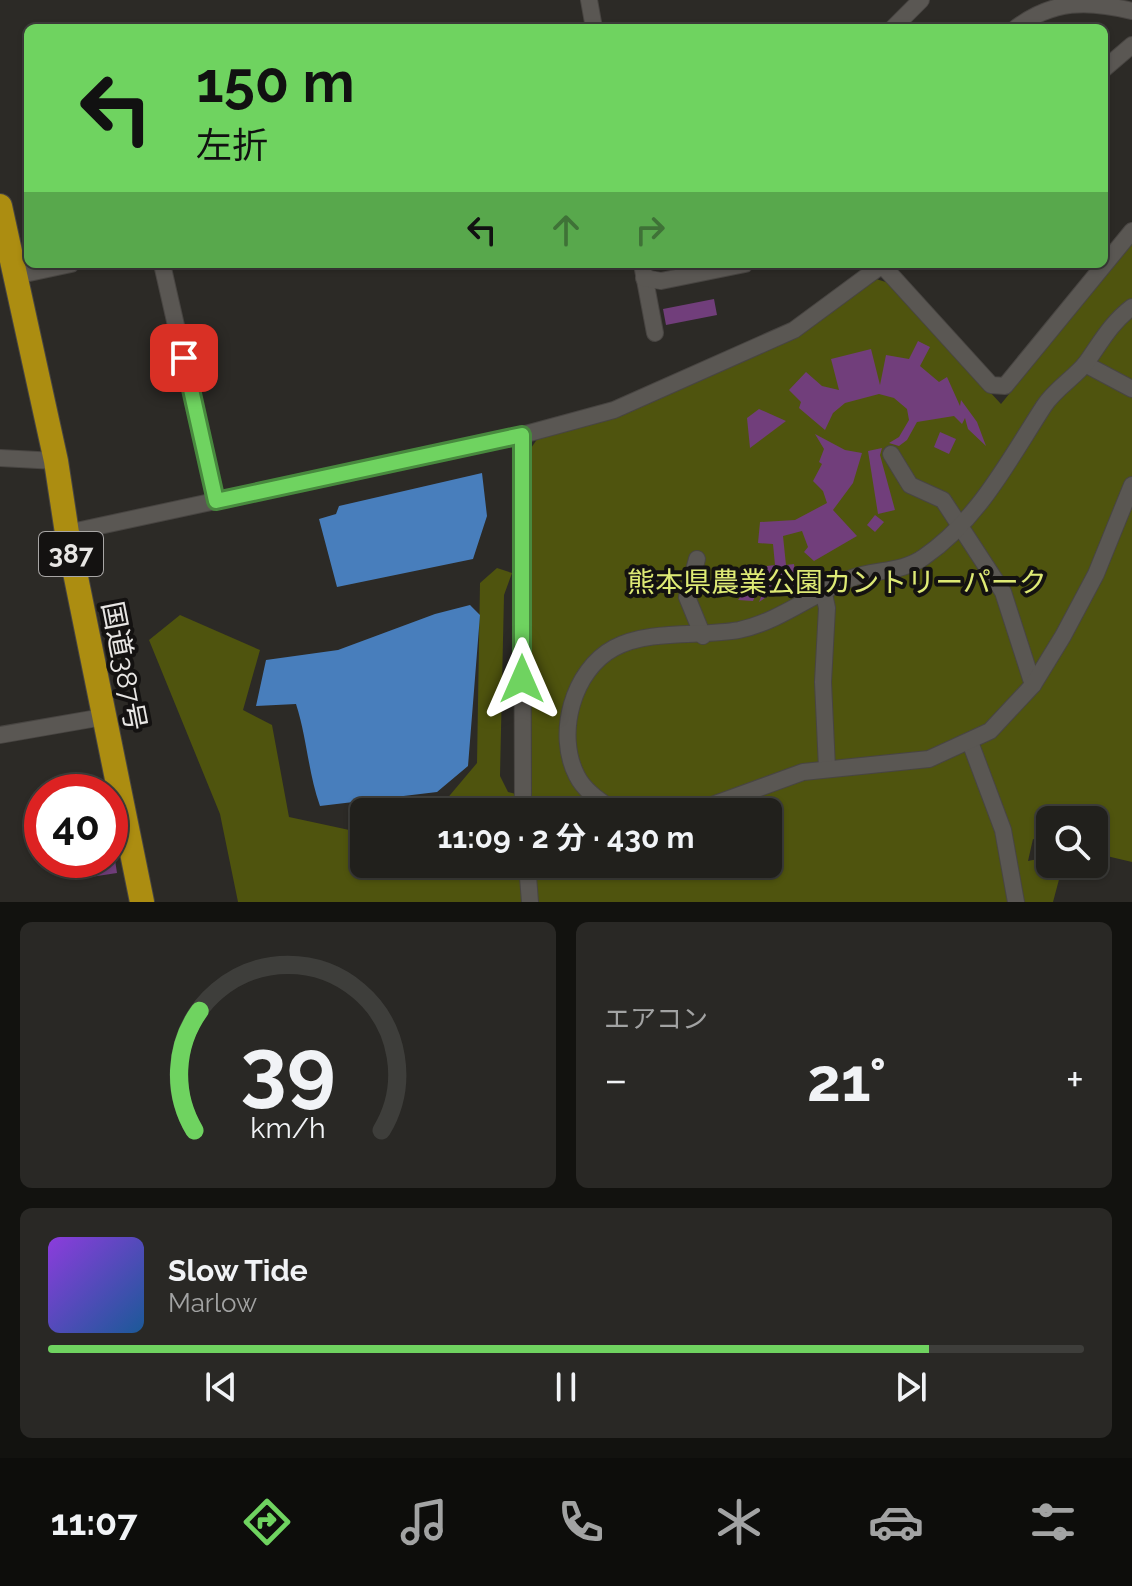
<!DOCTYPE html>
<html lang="ja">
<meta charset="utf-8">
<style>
:root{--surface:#21201c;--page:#292825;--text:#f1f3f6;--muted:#a2a3a3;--line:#3e3e3b;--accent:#6fd360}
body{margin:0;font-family:Raleway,"Noto Sans JP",sans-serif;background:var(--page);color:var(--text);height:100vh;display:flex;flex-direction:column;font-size:30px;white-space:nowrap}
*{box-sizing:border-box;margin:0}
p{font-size:26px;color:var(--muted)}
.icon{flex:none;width:44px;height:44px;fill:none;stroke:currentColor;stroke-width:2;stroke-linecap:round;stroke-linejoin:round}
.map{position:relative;height:902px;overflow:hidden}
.panel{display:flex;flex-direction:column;gap:20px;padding:20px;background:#12120f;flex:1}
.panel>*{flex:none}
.banner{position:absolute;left:24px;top:24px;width:1084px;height:244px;border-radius:12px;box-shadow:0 2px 6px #0004,0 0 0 2px var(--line);background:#6fd360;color:#111;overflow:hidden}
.buttons{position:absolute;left:1036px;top:806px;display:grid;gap:16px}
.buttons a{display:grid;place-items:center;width:72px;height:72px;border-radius:12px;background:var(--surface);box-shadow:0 2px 6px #0004,0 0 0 2px var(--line);font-size:40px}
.speed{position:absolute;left:24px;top:774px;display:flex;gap:16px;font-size:40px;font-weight:700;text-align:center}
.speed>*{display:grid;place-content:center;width:104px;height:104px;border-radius:50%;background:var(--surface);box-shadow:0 2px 6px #0004,0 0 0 2px var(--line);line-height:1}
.speed .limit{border:12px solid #d22;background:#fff;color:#111}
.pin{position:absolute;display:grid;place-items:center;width:68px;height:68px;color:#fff;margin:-34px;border-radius:16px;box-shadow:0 4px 12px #0006}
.me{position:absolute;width:88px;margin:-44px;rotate:0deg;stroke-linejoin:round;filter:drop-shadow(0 0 6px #0008)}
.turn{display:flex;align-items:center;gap:28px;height:168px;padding:0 40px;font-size:36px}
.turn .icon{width:104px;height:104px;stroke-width:2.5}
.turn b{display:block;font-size:56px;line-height:68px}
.lanes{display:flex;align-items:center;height:76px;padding:0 40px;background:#0003;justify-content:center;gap:40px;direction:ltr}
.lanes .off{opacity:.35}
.big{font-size:60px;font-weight:700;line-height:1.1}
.panel .card{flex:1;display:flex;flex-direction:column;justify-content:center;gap:12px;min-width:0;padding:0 28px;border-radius:12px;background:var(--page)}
.panel .dial{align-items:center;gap:0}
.dial svg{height:208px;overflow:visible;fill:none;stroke:var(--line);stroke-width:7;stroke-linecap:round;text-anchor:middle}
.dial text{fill:var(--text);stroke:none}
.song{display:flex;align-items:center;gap:24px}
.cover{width:96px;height:96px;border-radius:12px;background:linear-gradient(135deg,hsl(270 70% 55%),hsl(210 70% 35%))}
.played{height:8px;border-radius:4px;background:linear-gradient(90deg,var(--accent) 85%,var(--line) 85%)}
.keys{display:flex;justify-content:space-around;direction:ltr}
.heat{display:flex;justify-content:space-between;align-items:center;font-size:44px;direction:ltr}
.panel .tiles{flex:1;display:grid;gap:20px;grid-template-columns:1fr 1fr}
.card:last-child{grid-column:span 2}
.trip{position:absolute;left:350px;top:798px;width:432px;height:80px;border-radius:12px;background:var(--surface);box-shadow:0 2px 6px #0004,0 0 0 2px var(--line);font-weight:700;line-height:80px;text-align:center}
.dock{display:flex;height:128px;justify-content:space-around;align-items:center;background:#0d0d0b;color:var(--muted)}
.dock .icon{width:56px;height:56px}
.dock .current{color:var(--accent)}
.dock b{font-size:36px;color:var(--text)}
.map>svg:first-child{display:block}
</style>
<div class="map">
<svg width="1132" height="902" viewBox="0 0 1132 902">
<rect width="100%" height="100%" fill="#2c2a26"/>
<!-- green -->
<path fill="#4f540e" d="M1132 243V862L1094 853V820H1050V844L1033 839 1028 861 1043 858 1061 872 1053 902H238L220 814 149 640 180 615 260 650 243 710 272 725 289 817 354 831 364 864 396 870 403 864H768V812H419L417 806 445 801 477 763 480 583 497 568 512 573 504 595 500 776 508 792 532 798 529 451 540 435 617 415 876 279 889 283 1001 404Z"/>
<!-- water -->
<g fill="#487ebc">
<path d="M482 473 487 516 473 559 337 587 319 519 336 514 339 506Z"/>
<path d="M470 605 480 615 468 766 437 792 320 806C308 772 307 738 296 704L256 706 266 660 338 650 435 614Z"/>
</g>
<!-- building -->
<g fill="#713e7b">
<path d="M714 299 717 315 666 325 663 309Z"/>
<path d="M918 341 930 347 920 366 939 382 947 377 960 406 961 400 977 422 986 446 968 429 965 418 962 424 954 416 917 422 907 440 899 446 889 443 899 437 909 420 907 409 894 398 879 394 845 403 833 413 825 430 799 408 801 402 789 390 806 372 822 386 839 390 831 359 871 349 880 385 886 355 909 359Z"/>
<path d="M759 409 786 421 750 448 747 418Z"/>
<path d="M940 432 956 439 949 454 934 447Z"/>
<path d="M815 434 845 450 862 453 853 483 833 510 857 536 814 561 804 552 808 547 802 531 783 536 786 565 794 564 797 591 774 592 759 602 767 582V566L775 565 773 544 758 543 760 522 795 520 827 503 823 491 813 481 822 464 819 462 824 449Z"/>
<path d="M882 448 880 455 895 510 878 514 868 451Z"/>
<path d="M875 515 884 522 875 532 867 525Z"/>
<path d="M736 568 742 595 750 585 758 589 753 601 738 600 741 596 731 585Z"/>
<path d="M81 860H115L117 873 84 878Z"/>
</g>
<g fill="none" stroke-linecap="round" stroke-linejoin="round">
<defs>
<g id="minor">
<path d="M589 0 594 28"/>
<path d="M893 28 921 0"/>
<path d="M1016 28C1053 0 1087 0 1132 11"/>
<path d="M1104 69 1132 45"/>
<path d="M162 264 216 501"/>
<path d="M642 264 655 333"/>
<path d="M15 276 71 264"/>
<path d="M644 278 661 281 745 264"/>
<path d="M1085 364 1132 389"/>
<path d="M522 435 523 812"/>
<path d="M891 454 910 485 943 500 1003 592 1033 685"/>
<path d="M0 458 56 461"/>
<path d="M67 533 522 435 614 410 794 330 882 265 991 385 1005 386 1132 231"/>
<path d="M697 559 687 597 703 636"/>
<path d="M824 594 827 608 823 682 827 768"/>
<path d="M0 735 103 717"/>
<path d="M970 742 1003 830 1016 902"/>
<path d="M616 812C602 802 585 792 577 776 555 734 573 670 614 648 650 629 700 637 739 630 778 622 813 594 849 579 874 569 902 573 924 557 979 519 1009 460 1044 406 1055 389 1074 378 1086 363 1101 342 1111 323 1132 307"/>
<path d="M693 812 803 772 929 759 990 731 1033 685 1063 636 1096 574 1132 485"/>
<path d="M527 864 530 902"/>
</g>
<path id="highway" d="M0 206 56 461 67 533 142 902"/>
</defs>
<!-- minor casing -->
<use href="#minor" stroke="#484542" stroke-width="18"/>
<!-- highway casing -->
<use href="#highway" stroke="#484542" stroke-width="26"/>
<!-- minor -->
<use href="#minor" stroke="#5a5753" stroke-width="16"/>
<!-- highway -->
<use href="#highway" stroke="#ac8d11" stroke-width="24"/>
</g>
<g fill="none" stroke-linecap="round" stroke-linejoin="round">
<defs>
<path id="route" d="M184 358 216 501 522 435V679"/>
</defs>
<!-- route casing -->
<use href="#route" stroke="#48893e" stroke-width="20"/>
<!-- route -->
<use href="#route" stroke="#6fd360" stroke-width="14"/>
</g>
<g text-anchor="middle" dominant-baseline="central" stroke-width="8" stroke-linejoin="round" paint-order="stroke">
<!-- shield labels -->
<rect fill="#141211" stroke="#a8a6a5" stroke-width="2" x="39" y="532" width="64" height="44" rx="6"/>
<g font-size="26" font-weight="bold" fill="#e8e6e4">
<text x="71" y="554">387</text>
</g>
<!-- park labels -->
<g font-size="28" fill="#deea75" stroke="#141211">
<text x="837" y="582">熊本県農業公園カントリーパーク</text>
</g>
<!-- street labels -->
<g font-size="28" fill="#e8e6e4" stroke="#141211">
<text transform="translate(124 666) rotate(79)">国道387号</text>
</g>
</g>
</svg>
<div class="buttons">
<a><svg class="icon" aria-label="search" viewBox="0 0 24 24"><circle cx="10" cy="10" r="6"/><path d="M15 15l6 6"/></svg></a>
</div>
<div class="speed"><div class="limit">40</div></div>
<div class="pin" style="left:184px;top:358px;background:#d93025"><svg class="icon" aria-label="arrive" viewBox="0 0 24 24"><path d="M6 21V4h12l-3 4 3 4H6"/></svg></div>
<svg class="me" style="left:522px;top:679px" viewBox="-20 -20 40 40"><path d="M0-17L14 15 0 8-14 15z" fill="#6fd360" stroke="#fff" stroke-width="4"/></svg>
<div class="trip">11:09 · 2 分 · 430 m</div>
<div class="banner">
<div class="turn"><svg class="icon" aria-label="left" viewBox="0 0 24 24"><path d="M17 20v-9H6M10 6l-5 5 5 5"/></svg><div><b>150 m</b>左折</div></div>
<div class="lanes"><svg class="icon" aria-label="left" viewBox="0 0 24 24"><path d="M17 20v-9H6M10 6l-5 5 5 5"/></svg><svg class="icon off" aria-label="ahead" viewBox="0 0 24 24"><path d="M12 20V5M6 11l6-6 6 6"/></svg><svg class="icon off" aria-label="right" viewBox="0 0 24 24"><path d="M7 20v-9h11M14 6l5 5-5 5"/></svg></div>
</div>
</div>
<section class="panel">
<div class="tiles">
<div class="card dial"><svg viewBox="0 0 100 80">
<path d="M14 69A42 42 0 1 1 86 69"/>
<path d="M14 69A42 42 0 0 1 16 23" stroke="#6fd360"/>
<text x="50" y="56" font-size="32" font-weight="700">39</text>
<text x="50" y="72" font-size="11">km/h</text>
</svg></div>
<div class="card"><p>エアコン</p>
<div class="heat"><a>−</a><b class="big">21°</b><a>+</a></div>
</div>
<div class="card">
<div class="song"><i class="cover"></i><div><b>Slow Tide</b><p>Marlow</p></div></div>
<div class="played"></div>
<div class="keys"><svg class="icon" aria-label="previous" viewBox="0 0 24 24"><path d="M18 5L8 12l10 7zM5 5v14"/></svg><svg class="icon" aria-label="pause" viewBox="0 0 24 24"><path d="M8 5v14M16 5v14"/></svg><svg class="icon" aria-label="next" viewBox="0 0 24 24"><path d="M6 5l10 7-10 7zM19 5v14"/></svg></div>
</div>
</div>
</section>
<nav class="dock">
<b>11:07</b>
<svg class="icon current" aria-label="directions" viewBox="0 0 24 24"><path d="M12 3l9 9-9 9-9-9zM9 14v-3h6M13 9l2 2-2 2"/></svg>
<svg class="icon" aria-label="music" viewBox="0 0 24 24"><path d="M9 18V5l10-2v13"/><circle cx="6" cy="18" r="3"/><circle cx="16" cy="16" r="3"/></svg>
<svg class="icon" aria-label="phone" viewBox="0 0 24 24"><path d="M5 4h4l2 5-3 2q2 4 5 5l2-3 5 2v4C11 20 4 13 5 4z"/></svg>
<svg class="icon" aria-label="climate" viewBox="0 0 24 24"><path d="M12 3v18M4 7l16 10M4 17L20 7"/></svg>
<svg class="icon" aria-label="car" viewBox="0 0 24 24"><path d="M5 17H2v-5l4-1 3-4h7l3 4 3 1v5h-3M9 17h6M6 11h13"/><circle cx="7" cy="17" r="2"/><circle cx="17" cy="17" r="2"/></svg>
<svg class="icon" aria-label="filters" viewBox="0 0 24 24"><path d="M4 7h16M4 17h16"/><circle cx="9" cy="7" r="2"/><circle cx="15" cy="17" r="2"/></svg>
</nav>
